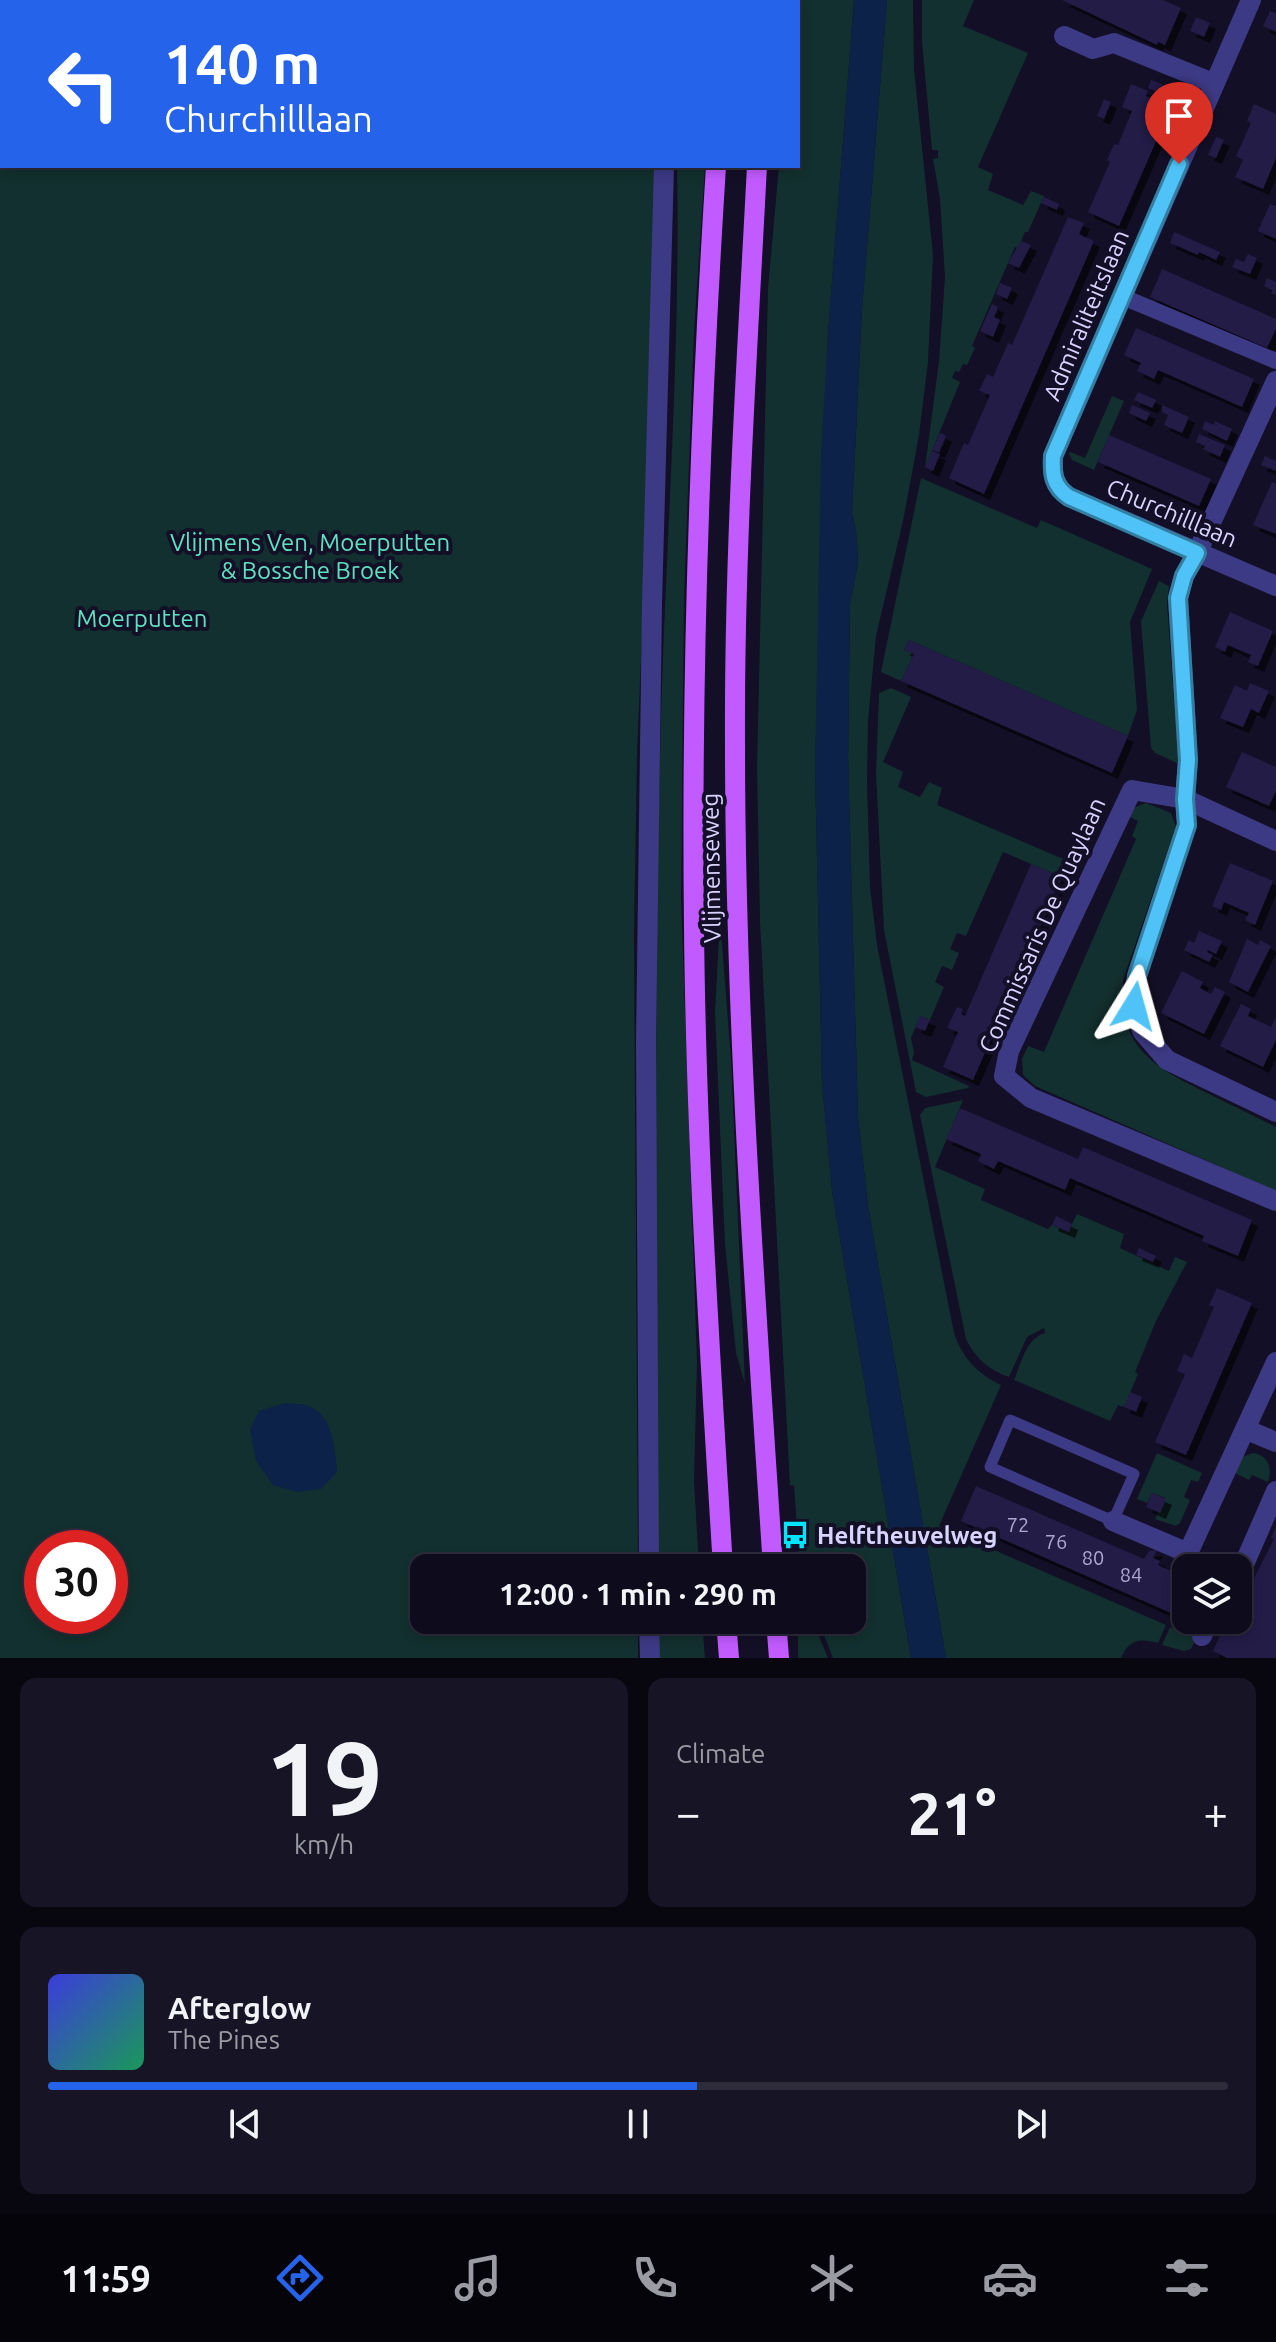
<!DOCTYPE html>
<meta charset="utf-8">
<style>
:root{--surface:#0e0b1c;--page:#171425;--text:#f1f3f6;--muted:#9b9ba3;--line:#2e2b3b;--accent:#2563eb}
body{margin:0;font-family:Ubuntu,sans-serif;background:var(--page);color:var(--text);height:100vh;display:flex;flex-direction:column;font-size:30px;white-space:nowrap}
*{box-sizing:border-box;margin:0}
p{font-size:26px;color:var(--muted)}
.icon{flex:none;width:44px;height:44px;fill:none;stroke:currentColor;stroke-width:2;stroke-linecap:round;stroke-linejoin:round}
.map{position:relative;height:1658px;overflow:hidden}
.panel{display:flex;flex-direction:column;gap:20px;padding:20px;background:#08060f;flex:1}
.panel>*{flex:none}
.hud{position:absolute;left:0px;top:0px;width:800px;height:168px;box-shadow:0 4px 12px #0003,0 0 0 2px var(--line);background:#2563eb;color:#fff;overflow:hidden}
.tools{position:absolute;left:1172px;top:1554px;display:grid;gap:16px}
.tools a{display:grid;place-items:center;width:80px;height:80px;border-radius:16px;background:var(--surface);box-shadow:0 4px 12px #0003,0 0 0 2px var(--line);font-size:40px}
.speed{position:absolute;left:24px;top:1530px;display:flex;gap:16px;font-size:40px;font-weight:700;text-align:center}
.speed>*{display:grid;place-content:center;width:104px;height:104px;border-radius:50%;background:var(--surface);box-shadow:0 4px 12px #0003,0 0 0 2px var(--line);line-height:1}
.speed .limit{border:12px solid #d22;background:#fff;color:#111}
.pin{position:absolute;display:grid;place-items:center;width:68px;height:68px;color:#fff;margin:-82px -34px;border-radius:50% 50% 50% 0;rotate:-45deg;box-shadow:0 0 8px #0007}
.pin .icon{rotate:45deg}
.me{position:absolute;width:88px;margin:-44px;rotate:8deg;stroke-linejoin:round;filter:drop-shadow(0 0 6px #0008)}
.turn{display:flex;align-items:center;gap:28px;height:168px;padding:0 32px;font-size:36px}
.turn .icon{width:104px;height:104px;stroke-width:2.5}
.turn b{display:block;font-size:56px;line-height:68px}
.big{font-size:60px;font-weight:700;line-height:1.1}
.panel .card{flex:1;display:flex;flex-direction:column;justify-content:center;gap:12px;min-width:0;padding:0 28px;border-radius:16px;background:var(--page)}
.panel .dial{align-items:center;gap:0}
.dial b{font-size:104px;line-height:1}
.song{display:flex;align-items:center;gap:24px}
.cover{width:96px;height:96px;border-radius:12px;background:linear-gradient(135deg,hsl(240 70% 55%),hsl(150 70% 35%))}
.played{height:8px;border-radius:4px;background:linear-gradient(90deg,var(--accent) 55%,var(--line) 55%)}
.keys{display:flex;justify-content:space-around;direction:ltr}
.heat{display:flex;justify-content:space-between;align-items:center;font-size:44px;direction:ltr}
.panel .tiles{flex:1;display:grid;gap:20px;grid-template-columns:1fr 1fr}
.card:last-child{grid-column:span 2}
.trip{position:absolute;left:410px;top:1554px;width:456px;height:80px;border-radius:16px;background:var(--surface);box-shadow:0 4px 12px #0003,0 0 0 2px var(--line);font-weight:700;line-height:80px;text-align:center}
.dock{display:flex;height:128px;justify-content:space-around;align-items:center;background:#06040b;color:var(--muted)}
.dock .icon{width:56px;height:56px}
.dock .current{color:var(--accent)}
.dock b{font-size:36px;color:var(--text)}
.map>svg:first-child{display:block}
</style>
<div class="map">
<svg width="1276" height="1658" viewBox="0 0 1276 1658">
<defs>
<filter id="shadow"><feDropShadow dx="6" dy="6" stdDeviation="0" flood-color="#0009"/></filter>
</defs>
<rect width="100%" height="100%" fill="#130f26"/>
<!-- green -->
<g fill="#12302f" fill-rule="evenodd">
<path d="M0 0H635L636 2H2V166H659L661 179 637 754 634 934 638 1568H424V1620H638V1658H0ZM42 1548H110V1616H42Z"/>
<path d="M797 0H854L828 333 815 766 822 1082 832 1191 911 1658H833L818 1620H852V1568H799L798 1543 804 1542 803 1528 797 1527 794 1486 790 1485 760 921 757 767 768 289 779 166H798Z"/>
<path d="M887 0H913L914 69 933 255 928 362 919 435 903 521 876 636 868 721 867 783 870 887 877 945 954 1333C963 1359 977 1373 1001 1385L939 1526 1166 1625 1158 1643C1140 1638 1129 1639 1121 1658H946L868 1206 858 1118 848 759 850 604 858 563 856 531 852 513 862 309Z"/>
<path d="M922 0H974L963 26 1028 53 978 167 993 174 988 190 1023 205 1031 191 1044 196 1028 232H1025L1018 248 1015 247 972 346 975 348 967 365 963 364 959 372 955 371 952 378 960 382 925 468 939 361 945 277 940 199 933 159 938 158V150H932L922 42Z"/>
<path d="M677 166H705L694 332 684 597 681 898 697 1362 694 1481 699 1568H658C657 1298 653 1028 660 758 664 560 681 363 677 166Z"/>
<path d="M1112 396 1124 401 1094 470 1072 460 1069 454 1070 452 1085 458Z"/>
<path d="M921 478 1037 528 1041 520 1152 569 1130 622 1137 710 1128 736 909 640 904 650 914 654 901 681 881 672Z"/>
<path d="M1159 581 1169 586 1167 605 1179 764 1155 753 1151 748 1141 621Z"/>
<path d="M891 688 911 697 883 762 903 772 898 787 920 797 929 782 942 788 937 805 1061 858H1064L1070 844 1081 852 1069 880 1003 852 966 936 957 933 950 949 959 953 952 970 942 966 935 982 944 987 930 1020 920 1016 911 1038 914 1053 912 1060 969 1086 968 1088 926 1097 916 1092 884 930 876 774 879 693Z"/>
<path d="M1146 803 1171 813 1176 827 1123 980C1118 1045 1150 1065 1203 1091 1227 1103 1252 1115 1276 1127V1191L1035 1086 1023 1075 1022 1059 1028 1046 1044 1052 1136 839 1132 836 1138 821 1128 816 1133 808Z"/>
<path d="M720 918 731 1060 745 1384 736 1353 725 1244 715 1012Z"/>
<path d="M963 1100 935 1167 985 1189 981 1200 1048 1229 1052 1225 1068 1232 1077 1214 1124 1234 1120 1248 1169 1271 1175 1257 1187 1262 1156 1321 1135 1372 1138 1374 1124 1407 1118 1405 1110 1421 1014 1380C1021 1364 1026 1338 1045 1333L1044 1328 1027 1337 1009 1377C989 1370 975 1358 966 1339L920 1115 925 1108Z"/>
<path d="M1157 1453 1202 1473 1198 1482 1191 1480 1184 1497 1190 1500 1180 1523 1176 1526 1155 1519 1165 1498 1152 1493 1147 1503 1137 1499Z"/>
<path d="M1253 1453C1268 1455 1273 1468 1268 1482L1252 1475 1249 1480 1233 1472 1242 1457Z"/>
<path d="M659 1620H702L705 1658H659Z"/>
<path d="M798 1620H812L828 1658H798Z"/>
<path d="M1170 1627 1196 1638 1191 1649 1184 1651 1162 1645Z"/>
</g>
<!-- water -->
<g fill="#0c2248">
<path d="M854 0H887L862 309 852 513 856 531 858 563 850 604 848 759 858 1118 868 1206 946 1658H911L832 1191 822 1082 815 766 821 455 828 333Z"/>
<path d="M285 1403C292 1404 305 1403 311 1407 334 1417 335 1451 337 1472L321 1489 297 1492 273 1485 256 1461 250 1429 259 1411Z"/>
</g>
<!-- building -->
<g fill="#241b47" filter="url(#shadow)">
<path d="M1062 0H1163L1181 8 1165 45 1158 42 1157 45Z"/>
<path d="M1270 11 1276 13V32L1263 26Z"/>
<path d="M1196 17 1210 23 1204 37 1190 31Z"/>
<path d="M1151 80 1164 85 1160 93 1148 88Z"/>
<path d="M1131 84 1148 91 1146 96 1171 107 1119 226 1088 212 1110 162 1107 160 1114 144 1118 145 1132 111 1122 107Z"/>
<path d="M1104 99 1111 102 1104 119 1097 116Z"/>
<path d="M1254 104 1276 114V158L1263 189 1235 177 1243 160 1236 156 1251 123 1247 121Z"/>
<path d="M1216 137 1224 140 1216 158 1208 155Z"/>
<path d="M1044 197 1059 204 1057 210 1041 203Z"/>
<path d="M1270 204 1276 206V239L1258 231Z"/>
<path d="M1068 217 1084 223 1079 234 1094 241 984 494 949 478 964 443 968 445 990 395 979 391 987 374 993 377 1008 343 1012 345Z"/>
<path d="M1174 232 1220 252 1216 260 1199 252 1198 255 1170 243Z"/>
<path d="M1021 241 1031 245 1019 268 1008 263Z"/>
<path d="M1248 254 1257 258 1250 274 1232 267 1236 259 1244 262Z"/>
<path d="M1162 269 1276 319V329L1267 348 1150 297Z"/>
<path d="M1267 278 1276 282V295L1271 293 1272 290 1264 286Z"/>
<path d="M1000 283 1012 288 1007 299 996 294Z"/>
<path d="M992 304 998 307 994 317 1000 320 993 337 980 331Z"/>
<path d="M1136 328 1254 379 1242 407 1158 370 1154 379 1137 371 1141 363 1124 355Z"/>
<path d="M1138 392 1156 400 1152 408 1134 400Z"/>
<path d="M1132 405 1150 413 1146 421 1129 413Z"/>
<path d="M1162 405 1189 417 1182 433 1164 425 1168 415 1162 412Z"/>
<path d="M1205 421 1214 425 1215 421 1232 429 1227 441 1202 429Z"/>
<path d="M940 433 946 436 939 452 932 450Z"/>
<path d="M1199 434 1225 445 1220 457 1203 449 1205 446 1196 442Z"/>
<path d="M1109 435 1211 479 1199 506 1098 462Z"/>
<path d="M932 451 940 454 933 471 925 467Z"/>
<path d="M1265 456 1276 461V471L1261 465Z"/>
<path d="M1272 482 1276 484V534L1253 525Z"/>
<path d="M1230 612 1273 631 1258 666 1248 662 1251 655 1239 650 1228 645 1225 652 1215 647Z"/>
<path d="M909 640 1128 736 1112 773 901 681 914 654 904 650Z"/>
<path d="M1250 683 1269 691 1259 713 1251 709 1243 727 1220 718 1235 685 1247 691Z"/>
<path d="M1242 752 1276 767V791L1269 806 1226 787Z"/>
<path d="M1230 863 1273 881 1255 925 1245 920 1249 913 1224 902 1221 910 1212 906Z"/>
<path d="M1031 864 1062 877 973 1080 943 1067 958 1032 947 1028 957 1007 963 1009 961 1014 965 1016Z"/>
<path d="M1199 931 1222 941 1216 954 1208 950 1207 952 1213 955 1209 962 1184 950 1189 940 1194 943Z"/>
<path d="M1247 939 1258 945 1260 940 1271 946 1248 992 1229 982Z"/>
<path d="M1182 971 1203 982 1200 988 1211 994 1215 987 1225 992 1204 1034 1161 1013Z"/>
<path d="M1241 1004 1251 1009 1248 1016 1271 1027 1276 1017V1040L1263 1067 1220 1046Z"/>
<path d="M920 1016 930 1020 925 1031 915 1027Z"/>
<path d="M960 1108 1078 1159 1083 1147 1252 1220 1238 1256 1202 1241 1204 1236 1070 1178 1065 1190 998 1161 994 1169 978 1161 981 1154 946 1139Z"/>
<path d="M1056 1216 1072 1224 1069 1232 1052 1225Z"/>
<path d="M1139 1248 1156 1256 1153 1262 1136 1255Z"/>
<path d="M1217 1288 1252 1303 1186 1455 1155 1442 1185 1374 1177 1371 1184 1354 1192 1358 1214 1307 1209 1305Z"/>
<path d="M1130 1392 1142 1397 1136 1412 1124 1407Z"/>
<path d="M976 1486 1144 1559 1149 1551 1157 1550 1153 1558 1160 1561 1158 1565 1186 1578 1171 1613 961 1521Z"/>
<path d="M1152 1493 1166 1499 1160 1513 1146 1507Z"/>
<path d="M1276 1526V1658H1227L1213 1651 1227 1620H1238V1595L1248 1599 1254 1586 1251 1584 1274 1539 1271 1538Z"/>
</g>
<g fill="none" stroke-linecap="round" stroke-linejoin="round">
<!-- service -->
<path stroke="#3d3a85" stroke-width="11" d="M1010 1420 1134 1474 1113 1521 990 1467Z"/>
<!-- pedestrian -->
<path stroke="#3d3a85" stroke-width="16" d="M1123 297 1276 361"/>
<!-- minor -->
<g stroke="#3d3a85" stroke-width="20">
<path d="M648 0V2"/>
<path d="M1251 0 1053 456C1052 474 1053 486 1069 497L1276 586"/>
<path d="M1064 36 1093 49 1114 43 1213 83"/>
<path d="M1276 381 1197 553 1184 576 1178 598 1188 760 1185 799 1187 825 1137 976 1134 1006 1142 1031 1167 1060 1276 1112"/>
<path d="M1276 841 1185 799 1132 790 1009 1051 1004 1076 1031 1098 1276 1201"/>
<path d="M1247 1430 1276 1442"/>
<path d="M1113 1521 1188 1553 1276 1362"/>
<path d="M649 1568 646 1042 652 603 664 166"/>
<path d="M1238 1578 1276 1491"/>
<path d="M649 1620 650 1658"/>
<path d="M1202 1636 1209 1620"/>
</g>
<!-- primary -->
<g stroke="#c25bff" stroke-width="20">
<path d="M730 2V0"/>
<path d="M772 2V0"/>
<path d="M716 166C700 419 691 673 694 927 696 1141 710 1355 723 1568"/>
<path d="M757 166C747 358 734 551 735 744 735 1019 755 1293 773 1568"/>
<path d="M726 1620 729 1658"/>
<path d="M776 1620 779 1658"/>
</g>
</g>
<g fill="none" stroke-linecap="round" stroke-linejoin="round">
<defs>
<path id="route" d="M1134 1006 1137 976 1187 825 1185 799 1188 760 1178 598 1184 576 1197 553 1069 497C1053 486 1052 474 1053 456L1179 164"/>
</defs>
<!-- route casing -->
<use href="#route" stroke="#337fa1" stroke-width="20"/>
<!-- route -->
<use href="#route" stroke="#4fc3f7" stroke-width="14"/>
</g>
<!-- icons -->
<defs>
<symbol id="bus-bare" viewBox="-9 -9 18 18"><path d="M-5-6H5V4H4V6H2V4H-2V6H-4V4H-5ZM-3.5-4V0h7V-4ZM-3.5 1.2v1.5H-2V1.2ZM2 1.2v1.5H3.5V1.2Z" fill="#00e5ff" stroke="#130f26" stroke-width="2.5" paint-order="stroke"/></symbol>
</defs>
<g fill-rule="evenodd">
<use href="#bus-bare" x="775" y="1515" width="40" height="40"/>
</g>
<g text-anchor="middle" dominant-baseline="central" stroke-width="8" stroke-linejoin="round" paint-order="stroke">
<!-- number labels -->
<g font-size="20" fill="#aca6d1">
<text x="1018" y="1524">72</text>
<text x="1056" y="1541">76</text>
<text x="1093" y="1557">80</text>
<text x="1131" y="1574">84</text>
</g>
<!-- street labels -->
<g font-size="24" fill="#d9d4ff" stroke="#130f26">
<text transform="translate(1086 315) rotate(-67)">Admiraliteitslaan</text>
<text transform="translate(1172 513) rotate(23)">Churchilllaan</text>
<text transform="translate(711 868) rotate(-91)">Vlijmenseweg</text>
<text transform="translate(1042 925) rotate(-66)">Commissaris De Quaylaan</text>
</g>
<!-- park labels -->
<g font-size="24" fill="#5fe0c0" stroke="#130f26">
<text x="310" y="542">Vlijmens Ven, Moerputten<tspan x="310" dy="28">&amp; Bossche Broek</tspan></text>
<text x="142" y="618">Moerputten</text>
</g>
<!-- poi labels -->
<g font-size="24" font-weight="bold" fill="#d9d4ff" stroke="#130f26" text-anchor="start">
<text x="817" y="1535">Helftheuvelweg</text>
</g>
</g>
</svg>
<div class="tools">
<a><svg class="icon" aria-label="layers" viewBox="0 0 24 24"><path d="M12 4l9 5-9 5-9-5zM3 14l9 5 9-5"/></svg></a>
</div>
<div class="speed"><div class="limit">30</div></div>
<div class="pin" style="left:1179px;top:164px;background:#d93025"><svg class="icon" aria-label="arrive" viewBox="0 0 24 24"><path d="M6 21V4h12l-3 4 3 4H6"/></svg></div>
<svg class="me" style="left:1134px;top:1006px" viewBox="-20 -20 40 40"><path d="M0-17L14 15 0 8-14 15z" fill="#4fc3f7" stroke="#fff" stroke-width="4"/></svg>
<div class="trip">12:00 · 1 min · 290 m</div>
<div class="hud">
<div class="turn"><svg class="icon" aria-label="left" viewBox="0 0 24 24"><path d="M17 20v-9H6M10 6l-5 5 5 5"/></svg><div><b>140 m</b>Churchilllaan</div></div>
</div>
</div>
<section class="panel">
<div class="tiles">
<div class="card dial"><b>19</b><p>km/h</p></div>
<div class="card"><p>Climate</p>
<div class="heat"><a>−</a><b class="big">21°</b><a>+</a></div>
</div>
<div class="card">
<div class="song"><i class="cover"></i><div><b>Afterglow</b><p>The Pines</p></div></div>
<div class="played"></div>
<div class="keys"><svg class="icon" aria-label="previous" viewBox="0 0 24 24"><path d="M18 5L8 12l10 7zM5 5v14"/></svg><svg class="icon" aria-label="pause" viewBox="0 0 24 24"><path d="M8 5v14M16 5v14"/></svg><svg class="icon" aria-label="next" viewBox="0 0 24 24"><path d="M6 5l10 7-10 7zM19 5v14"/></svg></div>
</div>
</div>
</section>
<nav class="dock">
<b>11:59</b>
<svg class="icon current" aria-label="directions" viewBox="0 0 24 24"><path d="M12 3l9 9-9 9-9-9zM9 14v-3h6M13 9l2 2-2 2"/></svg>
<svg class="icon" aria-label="music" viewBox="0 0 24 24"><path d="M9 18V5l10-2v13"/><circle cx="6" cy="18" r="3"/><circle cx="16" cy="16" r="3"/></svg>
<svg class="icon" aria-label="phone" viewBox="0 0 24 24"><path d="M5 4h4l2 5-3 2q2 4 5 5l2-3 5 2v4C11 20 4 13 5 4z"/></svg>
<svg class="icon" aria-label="climate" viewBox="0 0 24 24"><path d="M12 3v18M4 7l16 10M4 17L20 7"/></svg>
<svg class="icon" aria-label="car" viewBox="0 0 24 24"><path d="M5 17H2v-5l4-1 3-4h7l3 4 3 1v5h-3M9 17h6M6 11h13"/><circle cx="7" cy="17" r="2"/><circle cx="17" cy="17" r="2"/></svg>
<svg class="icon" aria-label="filters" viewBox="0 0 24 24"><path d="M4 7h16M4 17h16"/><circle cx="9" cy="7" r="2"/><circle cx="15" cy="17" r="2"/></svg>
</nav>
